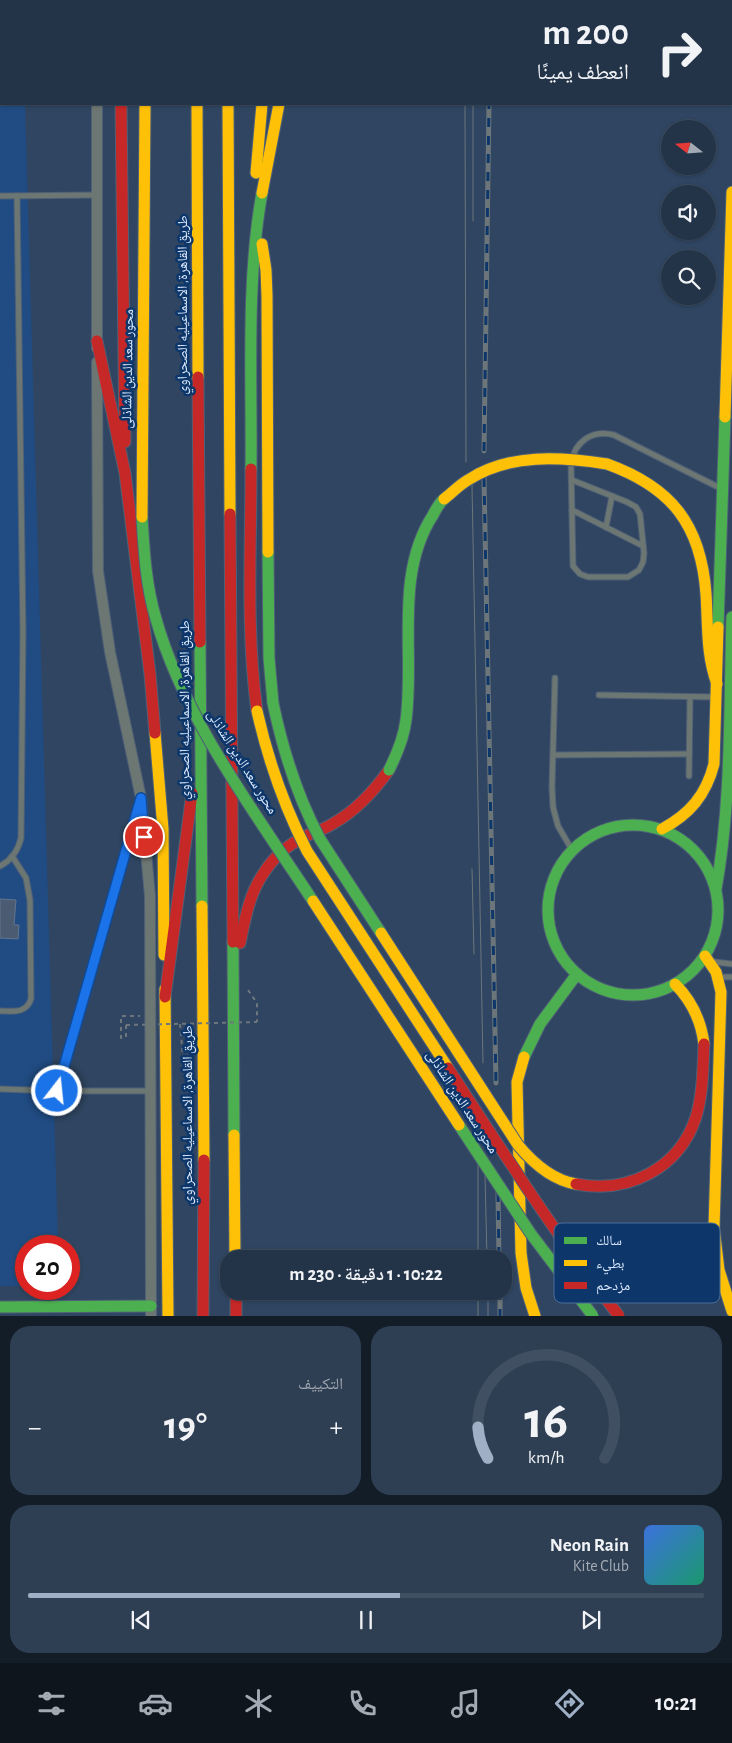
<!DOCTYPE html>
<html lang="ar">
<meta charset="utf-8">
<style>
:root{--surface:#233449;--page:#2f3f53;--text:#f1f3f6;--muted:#a3aab4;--line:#404f61;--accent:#9fb0c6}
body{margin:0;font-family:"Alegreya Sans","Noto Naskh Arabic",sans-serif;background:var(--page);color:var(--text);direction:rtl;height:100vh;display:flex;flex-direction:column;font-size:19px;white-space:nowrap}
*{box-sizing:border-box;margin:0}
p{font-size:16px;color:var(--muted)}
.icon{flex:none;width:28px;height:28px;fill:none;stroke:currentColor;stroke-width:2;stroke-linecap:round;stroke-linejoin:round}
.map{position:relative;height:1316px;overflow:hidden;direction:ltr}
.sheet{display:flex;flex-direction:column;gap:10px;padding:10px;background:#131d28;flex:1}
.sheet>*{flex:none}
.hud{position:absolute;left:0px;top:0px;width:732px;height:105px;box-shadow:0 1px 4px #0004,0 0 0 1px var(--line);direction:rtl;background:#233449;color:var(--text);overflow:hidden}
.needle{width:32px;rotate:287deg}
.tools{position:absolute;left:661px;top:120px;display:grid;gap:10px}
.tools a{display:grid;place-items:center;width:55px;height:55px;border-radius:50%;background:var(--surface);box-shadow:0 1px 4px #0004,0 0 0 1px var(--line);font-size:25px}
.speed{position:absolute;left:15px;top:1235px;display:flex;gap:10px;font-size:25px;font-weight:700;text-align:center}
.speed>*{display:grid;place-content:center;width:65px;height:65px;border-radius:50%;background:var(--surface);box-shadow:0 1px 4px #0004,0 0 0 1px var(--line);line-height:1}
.speed .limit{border:8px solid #d22;background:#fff;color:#111}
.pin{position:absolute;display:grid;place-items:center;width:42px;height:42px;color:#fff;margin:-21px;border:2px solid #fff;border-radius:50%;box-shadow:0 1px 5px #0007}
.me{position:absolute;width:55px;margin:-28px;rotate:16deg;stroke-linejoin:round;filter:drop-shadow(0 0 4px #0008)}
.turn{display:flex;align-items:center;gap:18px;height:105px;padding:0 20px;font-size:22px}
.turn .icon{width:65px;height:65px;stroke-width:2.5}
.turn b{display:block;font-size:35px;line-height:42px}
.big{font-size:38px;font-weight:600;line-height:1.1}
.sheet .tile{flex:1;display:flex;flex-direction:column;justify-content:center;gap:8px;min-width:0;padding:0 18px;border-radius:20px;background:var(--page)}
.sheet .dial{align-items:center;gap:0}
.dial svg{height:130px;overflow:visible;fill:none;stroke:var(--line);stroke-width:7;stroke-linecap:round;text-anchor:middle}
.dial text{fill:var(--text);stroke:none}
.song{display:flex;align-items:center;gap:15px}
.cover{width:60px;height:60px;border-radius:8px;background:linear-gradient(135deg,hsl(220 70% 55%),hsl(160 70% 35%))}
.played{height:5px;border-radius:2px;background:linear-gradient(90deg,var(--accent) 55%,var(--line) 55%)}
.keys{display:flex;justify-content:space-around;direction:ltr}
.heat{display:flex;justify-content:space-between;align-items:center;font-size:28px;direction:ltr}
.sheet .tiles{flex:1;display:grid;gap:10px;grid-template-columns:1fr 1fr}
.tile:last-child{grid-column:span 2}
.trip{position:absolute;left:220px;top:1250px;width:292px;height:50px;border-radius:20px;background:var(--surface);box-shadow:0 1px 4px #0004,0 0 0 1px var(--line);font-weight:600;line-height:50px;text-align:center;direction:rtl}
.menu{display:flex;height:80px;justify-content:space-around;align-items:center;background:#0e151d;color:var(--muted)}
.menu .icon{width:35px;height:35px}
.menu .active{color:var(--accent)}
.menu b{font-size:22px;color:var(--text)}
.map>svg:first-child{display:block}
</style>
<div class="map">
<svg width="732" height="1316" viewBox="0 0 732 1316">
<rect width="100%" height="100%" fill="#2f4561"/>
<!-- built -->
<path fill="#204c83" d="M0 0H22V1H1V104H25L58 1246H26V1286H0Z"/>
<!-- building -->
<path fill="#4b5c72" stroke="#62758d" d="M0 899 16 900 14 925H19L18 939 0 938Z"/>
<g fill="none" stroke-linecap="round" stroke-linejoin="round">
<defs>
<g id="lane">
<path d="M17 0V1"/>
<path d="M0 36H1"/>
<path d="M0 196 97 195"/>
<path d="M572 480 627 502 636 507 640 514 644 553 643 562 639 570 628 577H588L580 574 573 566 571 464C574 442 592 429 614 435L720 488"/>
<path d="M572 510 643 546"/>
<path d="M606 527 612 496"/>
<path d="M555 678 552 787 553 807 558 826 572 850"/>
<path d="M599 695 714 697"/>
<path d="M553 755 689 754"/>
<path d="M689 776 690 697"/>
<path d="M0 866C12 860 18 851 21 838L23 632 17 196"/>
<path d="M715 962 732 964"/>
<path d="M721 977H732"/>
<path d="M0 1011C13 1011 26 1014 31 999L30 900 26 878 12 856"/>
<path d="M0 1089 57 1091H150"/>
<path d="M57 1091 139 806"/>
</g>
<g id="street">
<path d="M96 0V1"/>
<path d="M97 348V104"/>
<path d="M97 362 98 571 110 652 141 798 150 896 151 1316"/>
</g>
<g id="fast">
<path d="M228 0V1"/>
<path d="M250 0V1"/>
<path d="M284 0V1"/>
<path d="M312 1 313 0"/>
<path d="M251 469C252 380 246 281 262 193"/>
<path d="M268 552 269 658 273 703"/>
<path d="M718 627 725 417"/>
<path d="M200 642 202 906"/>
<circle cx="633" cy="910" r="85"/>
<path d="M716 889C732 800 729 707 732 617"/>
<path d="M233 942 234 1135"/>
<path d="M524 1057 540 1024 577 974"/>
<path d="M0 1307 151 1306"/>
</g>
<g id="slow">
<path d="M118 0V1"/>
<path d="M146 0V1"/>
<path d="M196 0V1"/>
<path d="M197 104 198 377"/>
<path d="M228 104 230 514"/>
<path d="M256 173 262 104"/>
<path d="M262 193 279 104"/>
<path d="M262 244 266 270 267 296 268 552"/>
<path d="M725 417 732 192"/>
<path d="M607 464C671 487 701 524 706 594 708 625 706 654 717 684"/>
<path d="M155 733 163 829 164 955"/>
<path d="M662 829C690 814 706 795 714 764L718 627"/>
<path d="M202 906 204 1160"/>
<path d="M705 956 716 972 721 992 714 1228 719 1270 732 1311"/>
<path d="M675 984C692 1001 701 1020 704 1044"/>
<path d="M165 989 168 1316"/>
<path d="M524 1057 517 1082 521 1253 526 1288 535 1316"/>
<path d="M234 1135 235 1259"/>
</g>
<g id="jam">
<path d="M121 104 125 442"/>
<path d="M97 341 125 473 150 674 155 733"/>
<path d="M198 377 200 642"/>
<path d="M251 469C251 550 246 631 257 711"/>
<path d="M230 514 233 942"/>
<path d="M240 943C245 919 249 895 263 874 273 858 289 844 306 836 315 832 325 829 334 823 357 810 374 791 389 770"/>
<path d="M165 997 192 793"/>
<path d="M236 1291V1316"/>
<path d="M203 1316 204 1160"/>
</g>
</defs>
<!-- lane casing -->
<use href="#lane" stroke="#4f6076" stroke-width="7"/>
<!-- street casing -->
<use href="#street" stroke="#4f6076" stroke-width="12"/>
<!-- fast casing -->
<use href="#fast" stroke="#4f6076" stroke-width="13"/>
<!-- slow casing -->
<use href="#slow" stroke="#4f6076" stroke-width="13"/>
<!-- jam casing -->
<use href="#jam" stroke="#4f6076" stroke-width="13"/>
<!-- path -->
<g stroke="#6d777b" stroke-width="2" stroke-dasharray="4 4" stroke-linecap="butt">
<path d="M81 0 82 1"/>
<path d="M248 990 257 1003V1022"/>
<path d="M180 1024 184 1070"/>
<path d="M126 1025V1037L121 1038V1016H140"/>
</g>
<!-- lane -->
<use href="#lane" stroke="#6c7672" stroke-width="5"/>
<!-- street -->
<use href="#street" stroke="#6c7672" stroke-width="10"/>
<!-- fast -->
<use href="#fast" stroke="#4caf50" stroke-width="11"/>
<!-- slow -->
<use href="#slow" stroke="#ffc107" stroke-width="11"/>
<!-- jam -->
<use href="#jam" stroke="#c62828" stroke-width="11"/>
<!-- tram -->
<g stroke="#6c767a" stroke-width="1">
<path d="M465 0V1"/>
<path d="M473 1V0"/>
<path d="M465 104 466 462"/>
<path d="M473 221V104"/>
<path d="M472 485 483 1063"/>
<path d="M472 869 474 954"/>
<path d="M478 1162V1259"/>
<path d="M485 1174 487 1259"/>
<path d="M478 1291V1316"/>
<path d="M488 1291V1316"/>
</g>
<defs>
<g id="rail">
<path d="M490 1V0"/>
<path d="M484 451 489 104"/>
<path d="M484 478 496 1083"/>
<path d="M498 1193 499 1259"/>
<path d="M500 1291V1316"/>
</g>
</defs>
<!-- rail casing -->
<use href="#rail" stroke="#6c767a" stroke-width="5"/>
<!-- rail -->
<use href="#rail" stroke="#0d376b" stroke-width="3" stroke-dasharray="9" stroke-linecap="butt"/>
<defs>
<g id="fast-bridge">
<path d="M142 517C144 551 146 586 156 619 184 719 256 814 313 901"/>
<path d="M273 703C283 751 297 796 320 839L381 933"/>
<path d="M389 770C397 754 404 737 406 720 415 652 394 575 433 515 436 509 439 503 444 499"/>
<path d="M459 1125 531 1234 593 1316"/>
</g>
<g id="slow-bridge">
<path d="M444 499C452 493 459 485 468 480 509 453 561 457 607 464"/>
<path d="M142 517 145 104"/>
<path d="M257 711C268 760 284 806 307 851L448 1068"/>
<path d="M313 901 459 1125"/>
<path d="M381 933 518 1145C533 1163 552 1180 576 1184"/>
</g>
<g id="jam-bridge">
<path d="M448 1068C503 1152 557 1237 619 1316"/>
<path d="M576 1184C628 1194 679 1169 696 1117 703 1093 703 1068 704 1044"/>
</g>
</defs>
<!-- fast-bridge casing -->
<use href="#fast-bridge" stroke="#4f6076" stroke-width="13" stroke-linecap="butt"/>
<!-- slow-bridge casing -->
<use href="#slow-bridge" stroke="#4f6076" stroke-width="13" stroke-linecap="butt"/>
<!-- jam-bridge casing -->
<use href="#jam-bridge" stroke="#4f6076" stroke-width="13" stroke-linecap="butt"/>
<!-- path-bridge -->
<path stroke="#6d777b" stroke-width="2" stroke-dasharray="4 4" stroke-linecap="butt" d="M126 1025 257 1022"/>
<!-- fast-bridge -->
<use href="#fast-bridge" stroke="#4caf50" stroke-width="11"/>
<!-- slow-bridge -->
<use href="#slow-bridge" stroke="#ffc107" stroke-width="11"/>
<!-- jam-bridge -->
<use href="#jam-bridge" stroke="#c62828" stroke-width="11"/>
</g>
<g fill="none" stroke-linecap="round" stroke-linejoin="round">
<defs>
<path id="route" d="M57 1091 141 798 144 837"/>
</defs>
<!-- route casing -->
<use href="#route" stroke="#114b97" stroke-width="12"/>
<!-- route -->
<use href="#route" stroke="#1a73e8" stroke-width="9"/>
</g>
<g text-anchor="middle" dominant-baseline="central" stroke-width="5" stroke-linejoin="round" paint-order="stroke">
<!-- street labels -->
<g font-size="14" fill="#dceafd" stroke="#0d376b">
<text transform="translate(183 305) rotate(-90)">طريق القاهرة, الاسماعيليه الصحراوي</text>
<text transform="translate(128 369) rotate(-89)">محور سعد الدين الشاذلى</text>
<text transform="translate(185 710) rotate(-90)">طريق القاهرة, الاسماعيليه الصحراوي</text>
<text transform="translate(242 762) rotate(58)">محور سعد الدين الشاذلى</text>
<text transform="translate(462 1102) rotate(57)">محور سعد الدين الشاذلى</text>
<text transform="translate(188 1115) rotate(-90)">طريق القاهرة, الاسماعيليه الصحراوي</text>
</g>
</g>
<!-- legend -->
<rect x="554" y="1223" width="166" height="80" rx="8" fill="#0d376b" stroke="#4b6d97" stroke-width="1"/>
<rect x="564" y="1237" width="23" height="7" fill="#4caf50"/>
<rect x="564" y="1260" width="23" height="6" fill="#ffc107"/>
<rect x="564" y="1282" width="23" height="7" fill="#c62828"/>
<g font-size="14" fill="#dceafd">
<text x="596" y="1245">سالك</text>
<text x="596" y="1268">بطيء</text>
<text x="596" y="1290">مزدحم</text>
</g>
</svg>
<div class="tools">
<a><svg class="needle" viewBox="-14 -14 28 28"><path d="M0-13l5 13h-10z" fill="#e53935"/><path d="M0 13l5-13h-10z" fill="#a3aab4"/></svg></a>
<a><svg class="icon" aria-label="sound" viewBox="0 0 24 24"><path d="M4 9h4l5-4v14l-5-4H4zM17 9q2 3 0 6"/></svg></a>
<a><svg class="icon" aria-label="search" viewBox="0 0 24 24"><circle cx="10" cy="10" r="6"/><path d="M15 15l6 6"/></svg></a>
</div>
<div class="speed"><div class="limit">20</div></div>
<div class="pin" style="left:144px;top:837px;background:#d93025"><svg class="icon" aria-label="arrive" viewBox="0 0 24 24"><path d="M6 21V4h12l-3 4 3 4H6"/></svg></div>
<svg class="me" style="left:57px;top:1091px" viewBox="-20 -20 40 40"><circle r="17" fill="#1a73e8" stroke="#fff" stroke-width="3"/><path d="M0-11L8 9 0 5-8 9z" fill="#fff"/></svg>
<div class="trip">10:22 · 1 دقيقة · 230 m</div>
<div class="hud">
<div class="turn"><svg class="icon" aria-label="right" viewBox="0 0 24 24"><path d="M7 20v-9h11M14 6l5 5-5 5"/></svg><div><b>200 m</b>انعطف يمينًا</div></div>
</div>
</div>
<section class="sheet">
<div class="tiles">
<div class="tile dial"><svg viewBox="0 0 100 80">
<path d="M14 69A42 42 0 1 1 86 69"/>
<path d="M14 69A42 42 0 0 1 8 50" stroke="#9fb0c6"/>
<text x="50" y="56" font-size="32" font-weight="700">16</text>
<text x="50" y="72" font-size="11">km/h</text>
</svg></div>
<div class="tile"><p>التكييف</p>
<div class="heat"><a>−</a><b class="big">19°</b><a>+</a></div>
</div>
<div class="tile">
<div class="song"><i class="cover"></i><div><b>Neon Rain</b><p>Kite Club</p></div></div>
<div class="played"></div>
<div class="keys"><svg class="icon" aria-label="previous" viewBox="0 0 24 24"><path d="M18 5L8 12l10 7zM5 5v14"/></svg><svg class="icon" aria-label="pause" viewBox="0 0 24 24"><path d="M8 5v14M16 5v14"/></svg><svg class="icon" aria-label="next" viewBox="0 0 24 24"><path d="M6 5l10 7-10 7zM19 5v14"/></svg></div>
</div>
</div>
</section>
<nav class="menu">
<b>10:21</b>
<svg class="icon active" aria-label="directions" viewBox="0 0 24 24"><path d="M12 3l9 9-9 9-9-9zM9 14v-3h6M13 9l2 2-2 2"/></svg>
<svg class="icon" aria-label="music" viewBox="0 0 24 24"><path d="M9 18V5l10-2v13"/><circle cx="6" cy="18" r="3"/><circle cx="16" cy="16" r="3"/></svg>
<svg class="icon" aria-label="phone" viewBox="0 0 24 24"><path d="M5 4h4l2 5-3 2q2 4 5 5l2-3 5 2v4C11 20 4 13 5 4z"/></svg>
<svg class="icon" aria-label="climate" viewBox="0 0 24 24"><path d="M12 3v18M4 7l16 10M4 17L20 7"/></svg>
<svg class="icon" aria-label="car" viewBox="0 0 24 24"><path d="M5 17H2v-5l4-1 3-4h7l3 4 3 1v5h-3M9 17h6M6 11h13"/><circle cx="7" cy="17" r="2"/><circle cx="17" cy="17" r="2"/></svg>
<svg class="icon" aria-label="filters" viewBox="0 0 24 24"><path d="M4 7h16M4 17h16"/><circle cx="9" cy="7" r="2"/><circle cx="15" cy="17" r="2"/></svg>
</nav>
